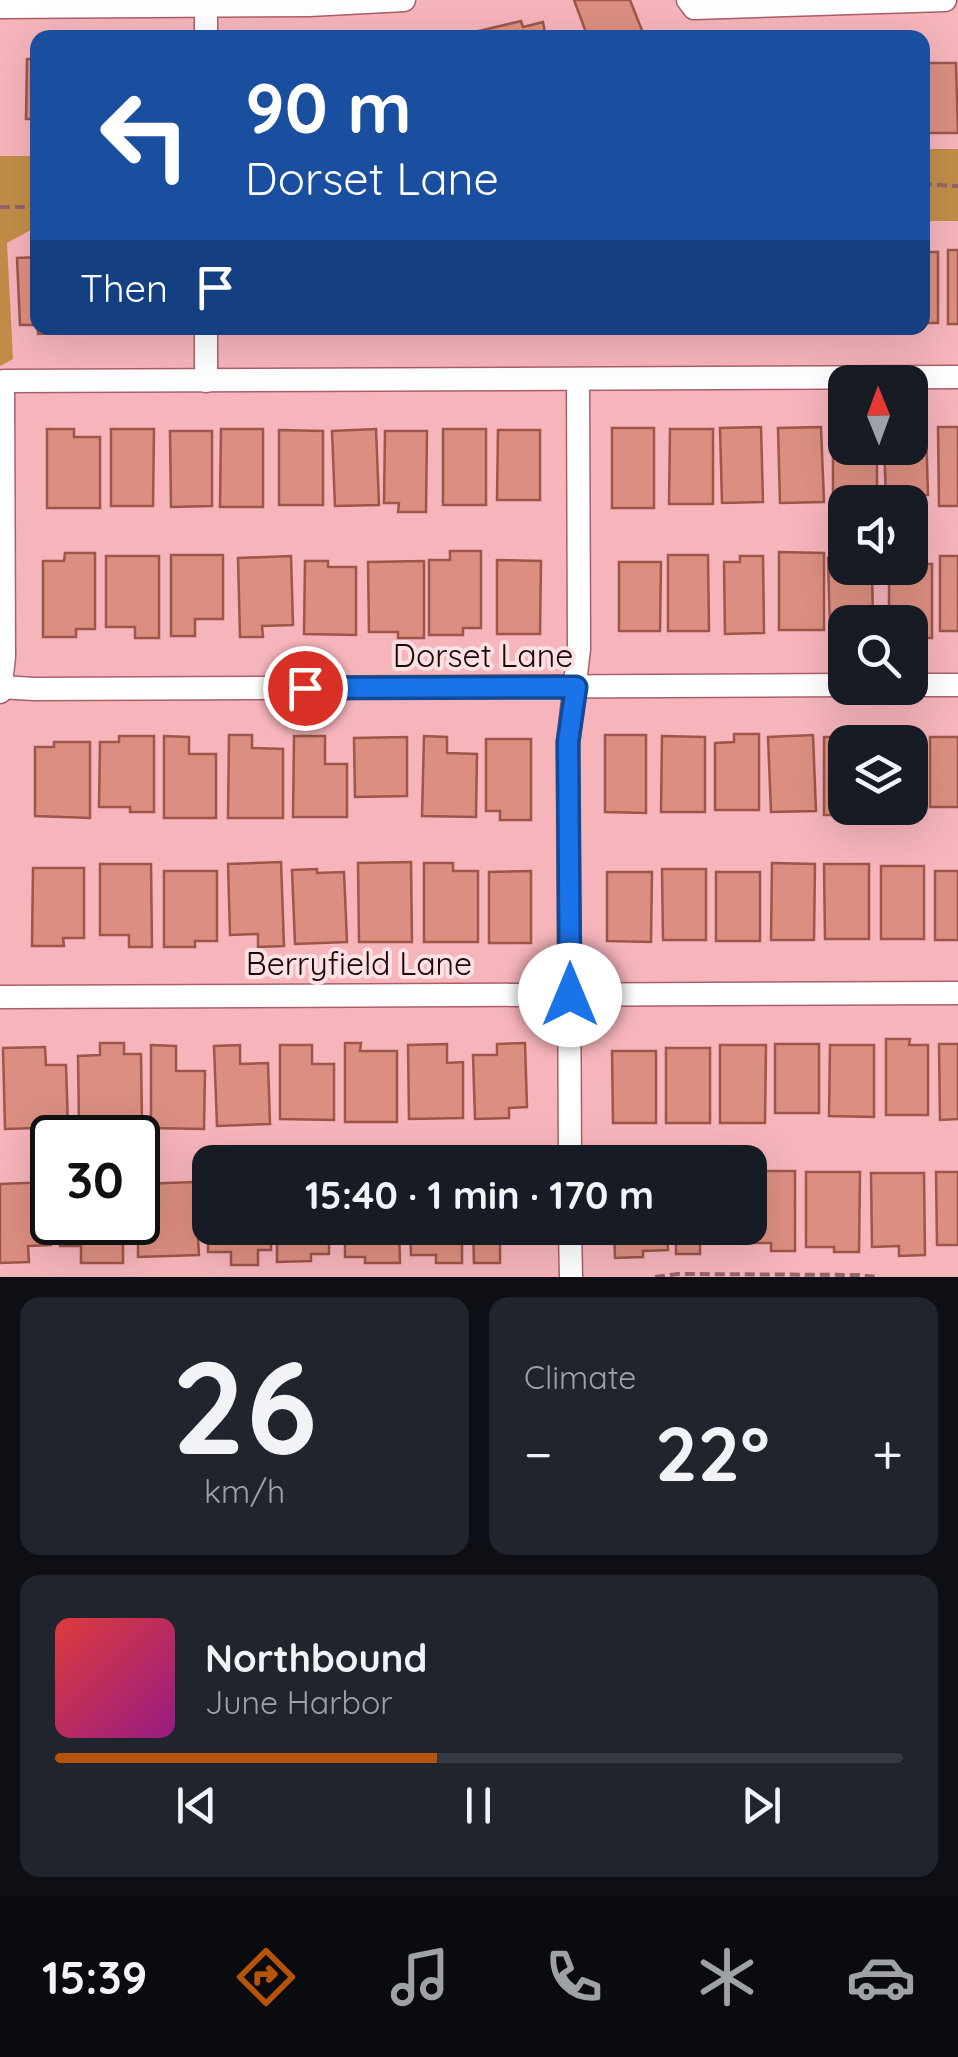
<!DOCTYPE html>
<meta charset="utf-8">
<style>
:root{--surface:#171b24;--page:#20242c;--text:#f1f3f6;--muted:#9ea1a6;--line:#363941;--accent:#b45309}
body{margin:0;font-family:Quicksand,sans-serif;background:var(--page);color:var(--text);height:100vh;display:flex;flex-direction:column;font-size:38px;white-space:nowrap}
*{box-sizing:border-box;margin:0}
p{font-size:32px;color:var(--muted)}
.icon{flex:none;width:55px;height:55px;fill:none;stroke:currentColor;stroke-width:2;stroke-linecap:round;stroke-linejoin:round}
.map{position:relative;height:1277px;overflow:hidden}
.sheet{display:flex;flex-direction:column;gap:20px;padding:20px;background:#0d0f14;flex:1}
.sheet>*{flex:none}
.hud{position:absolute;left:30px;top:30px;width:900px;height:305px;border-radius:20px;box-shadow:0 10px 40px #0002;background:#1a4fa0;color:#fff;overflow:hidden}
.needle{width:65px;rotate:359deg}
.tools{position:absolute;left:828px;top:365px;display:grid;gap:20px}
.tools a{display:grid;place-items:center;width:100px;height:100px;border-radius:20px;background:var(--surface);box-shadow:0 10px 40px #0002;font-size:50px}
.speed{position:absolute;left:30px;top:1115px;display:flex;gap:20px;font-size:50px;font-weight:700;text-align:center}
.speed>*{display:grid;place-content:center;width:130px;height:130px;border-radius:50%;background:var(--surface);box-shadow:0 10px 40px #0002;line-height:1}
.speed .limit{border:5px solid #111;border-radius:15px;background:#fff;color:#111}
.pin{position:absolute;display:grid;place-items:center;width:85px;height:85px;color:#fff;margin:-42px;border:5px solid #fff;border-radius:50%;box-shadow:0 2px 10px #0007}
.me{position:absolute;width:110px;margin:-55px;rotate:0deg;stroke-linejoin:round;filter:drop-shadow(0 0 8px #0008)}
.turn{display:flex;align-items:center;gap:35px;height:210px;padding:0 50px;font-size:45px}
.turn .icon{width:130px;height:130px;stroke-width:2.5}
.turn b{display:block;font-size:70px;line-height:85px}
.then{display:flex;align-items:center;height:95px;padding:0 50px;background:#0003;gap:20px;font-size:38px}
.big{font-size:75px;font-weight:700;line-height:1.1}
.sheet .tile{flex:1;display:flex;flex-direction:column;justify-content:center;gap:15px;min-width:0;padding:0 35px;border-radius:20px;background:var(--page)}
.sheet .dial{align-items:center;gap:0}
.dial b{font-size:130px;line-height:1}
.song{display:flex;align-items:center;gap:30px}
.cover{width:120px;height:120px;border-radius:15px;background:linear-gradient(135deg,hsl(0 70% 55%),hsl(310 70% 35%))}
.played{height:10px;border-radius:5px;background:linear-gradient(90deg,var(--accent) 45%,var(--line) 45%)}
.keys{display:flex;justify-content:space-around;direction:ltr}
.heat{display:flex;justify-content:space-between;align-items:center;font-size:55px;direction:ltr}
.sheet .tiles{flex:1;display:grid;gap:20px;grid-template-columns:1fr 1fr}
.tile:last-child{grid-column:span 2}
.trip{position:absolute;left:192px;top:1145px;width:575px;height:100px;border-radius:20px;background:var(--surface);box-shadow:0 10px 40px #0002;font-weight:700;line-height:100px;text-align:center}
.tab-bar{display:flex;height:160px;justify-content:space-around;align-items:center;background:#090b0e;color:var(--muted)}
.tab-bar .icon{width:70px;height:70px}
.tab-bar .active{color:var(--accent)}
.tab-bar b{font-size:45px;color:var(--text)}
.map>svg:first-child{display:block}
</style>
<div class="map">
<svg width="958" height="1277" viewBox="0 0 958 1277">
<rect width="100%" height="100%" fill="#f6b4bb"/>
<!-- green -->
<g fill="#c28d48">
<rect x="923" y="149" width="35" height="72"/>
<path d="M0 156H37L38 226 7 243 13 359 0 366Z"/>
</g>
<!-- building -->
<g fill="#dc8f80" stroke="#9d5649" stroke-width="2.5">
<path d="M574 0H630L645 38H582L587 35Z"/>
<path d="M521 21 523 27 543 22 546 38H481L479 31Z"/>
<path d="M27 59H38V119H26Z"/>
<path d="M923 63H956L958 133H922Z"/>
<rect x="948" y="250" width="10" height="74"/>
<rect x="922" y="252" width="16" height="71"/>
<path d="M38 257V325H20L17 258Z"/>
<path d="M38 328H62L63 333 38 334Z"/>
<path d="M761 427 763 502 722 503 720 428Z"/>
<path d="M821 427 824 502 780 503 778 428Z"/>
<path d="M938 427H958V506H939Z"/>
<rect x="612" y="428" width="42" height="80"/>
<path d="M833 428H845V448H877V502L833 503Z"/>
<path d="M926 428 928 495 886 496 884 448H910V429Z"/>
<path d="M47 429H74V437H100V508H47Z"/>
<path d="M111 429H154L153 506H111Z"/>
<path d="M221 429H263V507H220Z"/>
<path d="M376 429 379 505 335 506 332 431Z"/>
<rect x="443" y="429" width="43" height="76"/>
<path d="M670 429H713V504H669Z"/>
<path d="M279 430 323 431V505H279Z"/>
<path d="M498 430H540V500H497Z"/>
<path d="M170 431H212V506L171 507Z"/>
<path d="M385 431H427L426 512H398L399 503H384Z"/>
<path d="M450 551H481V628H463V635H429V560H450Z"/>
<path d="M779 552 824 553V630H779Z"/>
<path d="M65 553H95V629H76V637H43V561H64Z"/>
<path d="M171 555H223V619H195V636H171Z"/>
<path d="M668 555H708L709 631H668Z"/>
<path d="M106 556H159V638H135V627H106Z"/>
<path d="M291 556 293 625 262 626 263 637H240L238 558Z"/>
<path d="M740 556H763L764 633 725 634 724 562H740Z"/>
<rect x="940" y="556" width="18" height="75"/>
<path d="M845 557V568H872L873 622H845V631L830 632 828 558Z"/>
<path d="M497 560 541 561 540 634H497Z"/>
<path d="M305 561H328V567H356V635L304 634Z"/>
<path d="M424 561V638H398V632H369L368 562Z"/>
<path d="M619 562H661L660 631H619Z"/>
<path d="M910 564H932V638H910V622H889V568H910Z"/>
<path d="M734 734H759V810H715V743L734 742Z"/>
<path d="M229 735H252V748L283 749V818H228Z"/>
<path d="M605 735H646V813L605 812Z"/>
<path d="M813 735 816 811 771 812 768 737Z"/>
<path d="M922 735 925 810 881 811V808H910V742H879L878 736Z"/>
<path d="M119 736H154V812H130V807H99L100 742H119Z"/>
<path d="M164 736 189 737V754H216V818H164Z"/>
<path d="M294 736H325V764H347V817H293Z"/>
<path d="M424 736 447 737V753L477 754 476 817 422 816Z"/>
<path d="M662 736 705 737V812H661Z"/>
<path d="M407 737V796L355 797 354 738Z"/>
<path d="M824 737H869V742H845V808H869V815H824Z"/>
<rect x="930" y="737" width="28" height="70"/>
<path d="M486 739H531V820H500V811H486Z"/>
<path d="M54 742H90V818L35 816V747H54Z"/>
<path d="M281 862 284 946 258 947V934L230 935 228 864Z"/>
<path d="M411 862 412 942H359L358 863Z"/>
<path d="M424 863H453V871H478V942H424Z"/>
<path d="M772 863 815 864 814 940H771Z"/>
<path d="M100 864H151L152 947H129V935H100Z"/>
<path d="M824 864H869V939H825Z"/>
<rect x="881" y="866" width="43" height="73"/>
<path d="M33 868H84V938H63L64 946H32Z"/>
<path d="M317 869V873L344 872 347 942 295 944 292 870Z"/>
<path d="M662 869H706V940H663Z"/>
<path d="M164 871H217V941H195V947H164Z"/>
<path d="M531 871V943H489V872Z"/>
<rect x="935" y="871" width="23" height="69"/>
<path d="M607 872H652L651 942 607 941Z"/>
<rect x="716" y="872" width="44" height="69"/>
<path d="M886 1039H910L909 1045H928V1115H886Z"/>
<path d="M100 1043H124V1054H141L142 1124 79 1125 78 1056 100 1055Z"/>
<path d="M345 1043H361L360 1051H397V1122H345Z"/>
<path d="M525 1043 527 1107 509 1108V1118L475 1119 473 1055H497V1044Z"/>
<path d="M447 1044V1063L463 1062V1118L409 1119 408 1045Z"/>
<rect x="775" y="1044" width="44" height="69"/>
<path d="M939 1044H958V1119L940 1120Z"/>
<path d="M151 1045 176 1046V1071H205L204 1129 151 1128Z"/>
<path d="M240 1045V1064L268 1063 270 1124 217 1126 214 1046Z"/>
<path d="M280 1045H312V1064H334V1120L280 1119Z"/>
<path d="M720 1045H766L765 1123H720Z"/>
<path d="M830 1045H874V1117L829 1116Z"/>
<path d="M45 1047 46 1065H66L68 1127 5 1129 3 1048Z"/>
<rect x="666" y="1048" width="44" height="75"/>
<path d="M612 1051H656V1123H613Z"/>
<path d="M750 1171H795V1251H771V1243H741V1228H750Z"/>
<path d="M806 1172H860L859 1252H834V1247H806Z"/>
<path d="M936 1172H958V1245H937Z"/>
<path d="M871 1173H924L925 1255 899 1256V1246L872 1247Z"/>
<path d="M49 1182 51 1245 28 1246 29 1262 0 1263V1184Z"/>
<path d="M195 1182 199 1255 138 1257V1184Z"/>
<path d="M208 1182H210V1228H271V1250H258V1265H231V1252H208Z"/>
<path d="M60 1222H123V1263H81V1246H60Z"/>
<path d="M277 1228H329V1254H311V1261L277 1262Z"/>
<path d="M345 1228H399L400 1263H365V1257H345Z"/>
<path d="M410 1228H462V1263H436V1255H411Z"/>
<path d="M473 1228H528V1234L500 1235V1263H474Z"/>
<path d="M614 1228H667L668 1250 643 1251V1257L615 1258Z"/>
<path d="M676 1228H729V1241L700 1240V1254H676Z"/>
</g>
<g fill="none" stroke-linecap="round" stroke-linejoin="round">
<defs>
<g id="street">
<path d="M688 0 694 8 945 0"/>
<path d="M0 7 309 5 404 0"/>
<path d="M206 38V6"/>
<path d="M206 381V328"/>
<path d="M910 685H958"/>
<path d="M1 687 34 689 845 685"/>
<path d="M0 692 4 657 3 381 958 377"/>
<path d="M0 997 958 993"/>
<path d="M570 1162 568 743 579 649 578 379"/>
<path d="M570 1228 571 1277"/>
</g>
</defs>
<!-- street casing -->
<use href="#street" stroke="#aa606a" stroke-width="25"/>
<!-- path -->
<g stroke="#946469" stroke-width="4" stroke-dasharray="10 5" stroke-linecap="butt">
<path d="M922 184 958 186"/>
<path d="M0 207H38"/>
<path d="M655 1277 678 1274 858 1275 878 1277"/>
</g>
<!-- street -->
<use href="#street" stroke="#fff" stroke-width="22"/>
</g>
<g fill="none" stroke-linecap="round" stroke-linejoin="round">
<defs>
<path id="route" d="M305 688 576 687 568 742 570 995"/>
</defs>
<!-- route casing -->
<use href="#route" stroke="#114b97" stroke-width="25"/>
<!-- route -->
<use href="#route" stroke="#1a73e8" stroke-width="18"/>
</g>
<g text-anchor="middle" dominant-baseline="central" stroke-width="8" stroke-linejoin="round" paint-order="stroke">
<!-- street labels -->
<g font-size="32" fill="#200509" stroke="#fbe1e3">
<text x="483" y="655">Dorset Lane</text>
<text x="359" y="963">Berryfield Lane</text>
</g>
</g>
</svg>
<div class="tools">
<a><svg class="needle" viewBox="-14 -14 28 28"><path d="M0-13l5 13h-10z" fill="#e53935"/><path d="M0 13l5-13h-10z" fill="#9ea1a6"/></svg></a>
<a><svg class="icon" aria-label="sound" viewBox="0 0 24 24"><path d="M4 9h4l5-4v14l-5-4H4zM17 9q2 3 0 6"/></svg></a>
<a><svg class="icon" aria-label="search" viewBox="0 0 24 24"><circle cx="10" cy="10" r="6"/><path d="M15 15l6 6"/></svg></a>
<a><svg class="icon" aria-label="layers" viewBox="0 0 24 24"><path d="M12 4l9 5-9 5-9-5zM3 14l9 5 9-5"/></svg></a>
</div>
<div class="speed"><div class="limit">30</div></div>
<div class="pin" style="left:305px;top:688px;background:#d93025"><svg class="icon" aria-label="arrive" viewBox="0 0 24 24"><path d="M6 21V4h12l-3 4 3 4H6"/></svg></div>
<svg class="me" style="left:570px;top:995px" viewBox="-20 -20 40 40"><circle r="19" fill="#fff"/><path d="M0-13L10 11 0 6-10 11z" fill="#1a73e8"/></svg>
<div class="trip">15:40 · 1 min · 170 m</div>
<div class="hud">
<div class="turn"><svg class="icon" aria-label="left" viewBox="0 0 24 24"><path d="M17 20v-9H6M10 6l-5 5 5 5"/></svg><div><b>90 m</b>Dorset Lane</div></div>
<div class="then">Then<svg class="icon" aria-label="arrive" viewBox="0 0 24 24"><path d="M6 21V4h12l-3 4 3 4H6"/></svg></div>
</div>
</div>
<section class="sheet">
<div class="tiles">
<div class="tile dial"><b>26</b><p>km/h</p></div>
<div class="tile"><p>Climate</p>
<div class="heat"><a>−</a><b class="big">22°</b><a>+</a></div>
</div>
<div class="tile">
<div class="song"><i class="cover"></i><div><b>Northbound</b><p>June Harbor</p></div></div>
<div class="played"></div>
<div class="keys"><svg class="icon" aria-label="previous" viewBox="0 0 24 24"><path d="M18 5L8 12l10 7zM5 5v14"/></svg><svg class="icon" aria-label="pause" viewBox="0 0 24 24"><path d="M8 5v14M16 5v14"/></svg><svg class="icon" aria-label="next" viewBox="0 0 24 24"><path d="M6 5l10 7-10 7zM19 5v14"/></svg></div>
</div>
</div>
</section>
<nav class="tab-bar">
<b>15:39</b>
<svg class="icon active" aria-label="directions" viewBox="0 0 24 24"><path d="M12 3l9 9-9 9-9-9zM9 14v-3h6M13 9l2 2-2 2"/></svg>
<svg class="icon" aria-label="music" viewBox="0 0 24 24"><path d="M9 18V5l10-2v13"/><circle cx="6" cy="18" r="3"/><circle cx="16" cy="16" r="3"/></svg>
<svg class="icon" aria-label="phone" viewBox="0 0 24 24"><path d="M5 4h4l2 5-3 2q2 4 5 5l2-3 5 2v4C11 20 4 13 5 4z"/></svg>
<svg class="icon" aria-label="climate" viewBox="0 0 24 24"><path d="M12 3v18M4 7l16 10M4 17L20 7"/></svg>
<svg class="icon" aria-label="car" viewBox="0 0 24 24"><path d="M5 17H2v-5l4-1 3-4h7l3 4 3 1v5h-3M9 17h6M6 11h13"/><circle cx="7" cy="17" r="2"/><circle cx="17" cy="17" r="2"/></svg>
</nav>
